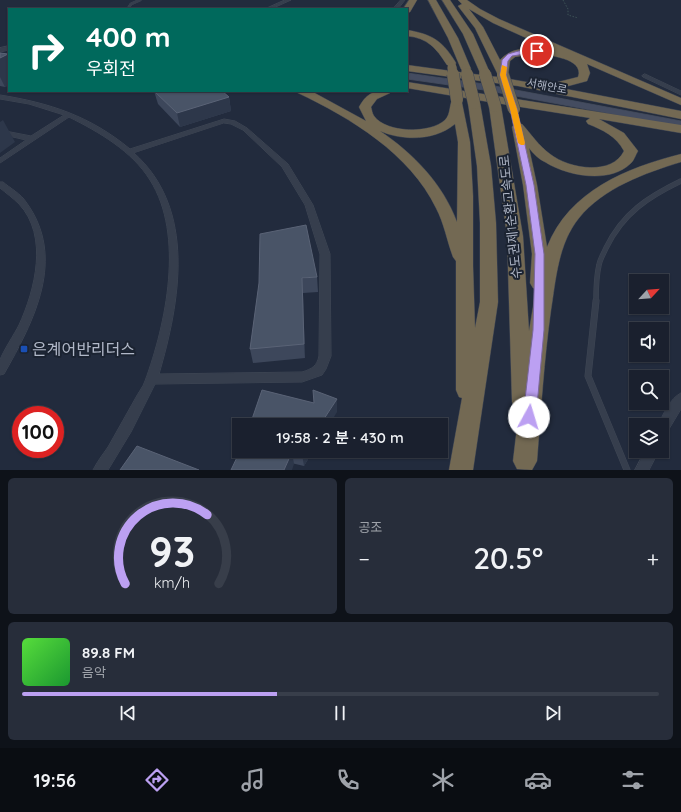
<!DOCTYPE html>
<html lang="ko">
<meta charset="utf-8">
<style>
:root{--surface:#1a202e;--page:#272d3a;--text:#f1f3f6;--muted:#9fa3aa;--line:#383e4a;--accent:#bca0f2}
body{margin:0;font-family:Quicksand,"Noto Sans KR",sans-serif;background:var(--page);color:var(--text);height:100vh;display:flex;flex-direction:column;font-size:15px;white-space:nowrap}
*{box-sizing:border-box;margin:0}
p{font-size:13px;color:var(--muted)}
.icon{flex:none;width:22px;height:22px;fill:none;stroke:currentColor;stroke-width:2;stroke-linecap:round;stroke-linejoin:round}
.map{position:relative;height:470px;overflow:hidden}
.details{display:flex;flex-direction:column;gap:8px;padding:8px;background:#0e1219;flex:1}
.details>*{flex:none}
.guide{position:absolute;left:8px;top:8px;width:400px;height:84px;border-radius:0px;box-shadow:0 1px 3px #0004,0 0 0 1px var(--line);background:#00695c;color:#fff;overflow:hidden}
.needle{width:26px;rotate:64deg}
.buttons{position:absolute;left:629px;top:274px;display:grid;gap:8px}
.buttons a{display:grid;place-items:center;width:40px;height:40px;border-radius:0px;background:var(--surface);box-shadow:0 1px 3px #0004,0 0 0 1px var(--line);font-size:20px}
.speed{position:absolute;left:12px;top:406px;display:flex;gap:8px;font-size:20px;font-weight:700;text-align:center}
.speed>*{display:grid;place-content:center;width:52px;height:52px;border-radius:50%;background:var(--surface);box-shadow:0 1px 3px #0004,0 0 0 1px var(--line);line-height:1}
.speed .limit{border:6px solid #d22;background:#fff;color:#111}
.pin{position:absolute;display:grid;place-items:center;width:34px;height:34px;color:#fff;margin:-17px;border:2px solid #fff;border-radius:50%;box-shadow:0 1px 4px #0007}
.me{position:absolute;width:44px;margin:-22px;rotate:6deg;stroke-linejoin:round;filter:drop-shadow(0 0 3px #0008)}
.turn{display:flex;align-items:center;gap:14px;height:84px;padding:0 12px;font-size:18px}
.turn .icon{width:52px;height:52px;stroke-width:2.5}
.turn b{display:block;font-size:28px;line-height:34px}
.big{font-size:30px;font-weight:600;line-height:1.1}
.details .card{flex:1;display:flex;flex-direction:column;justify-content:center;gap:6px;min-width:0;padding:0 14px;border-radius:6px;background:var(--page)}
.details .dial{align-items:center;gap:0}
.dial svg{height:104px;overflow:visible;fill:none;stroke:var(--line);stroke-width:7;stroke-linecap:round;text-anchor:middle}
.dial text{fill:var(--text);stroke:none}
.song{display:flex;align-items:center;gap:12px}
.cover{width:48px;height:48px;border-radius:6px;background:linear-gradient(135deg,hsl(110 70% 55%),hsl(130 70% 35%))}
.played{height:4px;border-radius:2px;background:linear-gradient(90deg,var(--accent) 40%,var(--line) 40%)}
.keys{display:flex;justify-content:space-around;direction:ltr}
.heat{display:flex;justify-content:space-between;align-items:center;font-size:22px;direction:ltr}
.details .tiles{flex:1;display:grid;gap:8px;grid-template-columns:1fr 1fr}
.card:last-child{grid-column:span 2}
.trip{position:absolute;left:232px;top:418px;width:216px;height:40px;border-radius:0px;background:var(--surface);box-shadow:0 1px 3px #0004,0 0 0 1px var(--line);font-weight:600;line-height:40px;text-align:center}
.tabs{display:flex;height:64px;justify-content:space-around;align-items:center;background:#0a0d12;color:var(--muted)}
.tabs .icon{width:28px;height:28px}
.tabs .active{color:var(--accent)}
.tabs b{font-size:18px;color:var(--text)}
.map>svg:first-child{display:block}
</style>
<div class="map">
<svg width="681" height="470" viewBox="0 0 681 470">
<rect width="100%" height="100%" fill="#222b3d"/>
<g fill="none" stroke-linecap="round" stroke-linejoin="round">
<defs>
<path id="lane-far2" d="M130 9 129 7 131 4 140 0"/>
<path id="lane-far1" d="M596 302C596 289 596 277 599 265 600 259 604 253 606 248 623 213 648 197 681 181"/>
<path id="lane" d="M596 301 588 376 627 470"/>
<g id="street">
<path d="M285 0H291L271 9H265Z"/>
<path d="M401 0H405L398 9H393Z"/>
<path d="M9 46V50L0 52V48Z"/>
<path d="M645 74 681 91V95L643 77 642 76Z"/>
<path d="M0 95C50 103 90 116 130 149L224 119 235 121 247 128 288 164 313 205 330 254 331 356 326 369 322 375 302 382 155 384 131 432 108 470H93C97 462 103 454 108 447 117 431 126 415 135 399 138 393 143 387 145 381 166 324 185 235 150 180 132 151 99 132 69 117L0 163V158L26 140 0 134V130L31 136 64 115 29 104 0 99ZM224 123 231 124 243 130 282 167 305 205 320 254 319 356C317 366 312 369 302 372L159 374C180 302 197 209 134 153Z"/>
<path d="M0 182H3C10 188 21 194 26 202 67 258 34 321 4 374L0 375C0 370 0 364 0 360 2 353 15 333 19 325 35 290 49 236 19 204 13 198 6 193 0 188Z"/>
<path d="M681 393V409L666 434 662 436V425H658C663 415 670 398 681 393Z"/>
<path d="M645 451H659L649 470H635Z"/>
</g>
<path id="secondary" d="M407 73 484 84 681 121V127L484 90 407 79Z"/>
<g id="highway">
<path d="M409 0H417L410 12 407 13V9H403Z"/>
<path d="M428 0H436L458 38 471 69 470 71 466 72 461 69 448 38Z"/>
<path d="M442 0H450L473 34 490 73 487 76 499 77 475 28 458 6 462 4 458 0H467L480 9 499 19 681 98V105L587 64 590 73 587 81 561 88 681 111V119L518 86 407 71V65L481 75 463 34ZM469 9 493 23 555 51C538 47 513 45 500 60L483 27ZM536 54C547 55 585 58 578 77L550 84 549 86 504 78 508 75 510 61 515 57Z"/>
<path d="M407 30C432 34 443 41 456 63L455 65H447C436 48 428 38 407 36Z"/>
<path d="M407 82 681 125V133L599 119 624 133 638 151C635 156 634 161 630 164 609 184 567 176 545 162 538 159 533 153 529 148L537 185 547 247C569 191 626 168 681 154V162C645 173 603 188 579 218 558 244 556 279 551 310 544 360 541 411 537 461L532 470 517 469 513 461 519 410 515 409 512 402 507 236 489 106 491 104 495 103 407 88ZM496 103 590 118 586 121 588 124C603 130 616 136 624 151 612 176 569 169 550 154 539 146 531 134 522 124H514L512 127 523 185 532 254 530 283 533 288 536 289 529 331 523 236 501 106Z"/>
<path d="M296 91H311L366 121 359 107C368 91 375 91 392 91L390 93 377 99 371 107C372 110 372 113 374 116 386 133 430 134 445 120 451 114 449 104 453 98H461L470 142 473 196V266L475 328 480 302V223L477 166 468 103 470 101H478L480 103 491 166 496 223 498 302 473 470H449L462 398 459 397 456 390V261L453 257C447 241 444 223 436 208 410 154 351 118 298 93ZM455 124 458 142 457 222C443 184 413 153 380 131 403 141 435 141 455 124Z"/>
</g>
</defs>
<!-- lane-far2 casing -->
<use href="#lane-far2" stroke="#3f4755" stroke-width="3"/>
<!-- lane-far1 casing -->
<use href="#lane-far1" stroke="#3f4755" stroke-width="5.5"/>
<!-- lane casing -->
<use href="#lane" stroke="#3f4755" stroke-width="7"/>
<!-- street casing -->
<use href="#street" stroke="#3f4755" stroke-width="1"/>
<!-- secondary casing -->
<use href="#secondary" stroke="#3f4755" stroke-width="1"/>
<!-- highway casing -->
<use href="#highway" stroke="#3e4554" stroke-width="1"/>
<!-- path -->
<path stroke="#3d5256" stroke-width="1" stroke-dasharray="1.5 1.5" stroke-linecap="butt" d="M563 0 568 9V15L578 18"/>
<!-- lane-far2 -->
<use href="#lane-far2" stroke="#363e4d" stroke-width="2.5"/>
<!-- lane-far1 -->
<use href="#lane-far1" stroke="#363e4d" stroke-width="4.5"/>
<!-- lane -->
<use href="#lane" stroke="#363e4d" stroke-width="6"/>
<!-- street -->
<use href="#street" fill="#363e4d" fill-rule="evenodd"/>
<!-- secondary -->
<use href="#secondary" fill="#444c60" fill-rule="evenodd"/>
<!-- highway -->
<use href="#highway" fill="#736953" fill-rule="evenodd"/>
<defs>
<g id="highway-bridge-far1">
<path d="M452 67 453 75"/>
<path d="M466 69 467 75"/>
<path d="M485 73 486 75"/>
</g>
<g id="highway-bridge">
<path d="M453 74 457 100"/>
<path d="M467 74 474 103"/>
<path d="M485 74 495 106"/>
<path d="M503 75 514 109"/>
</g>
</defs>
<!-- highway-bridge-far1 casing -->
<use href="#highway-bridge-far1" stroke="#3e4554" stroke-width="10" stroke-linecap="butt"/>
<!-- highway-bridge casing -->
<use href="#highway-bridge" stroke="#3e4554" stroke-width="13" stroke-linecap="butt"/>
<!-- highway-bridge-far1 -->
<use href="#highway-bridge-far1" stroke="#736953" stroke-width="9"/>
<!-- highway-bridge -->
<use href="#highway-bridge" stroke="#736953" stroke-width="12"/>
</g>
<!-- wall -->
<g fill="#3d475b">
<path d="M0 53 8 54 9 57V85L5 87 0 86Z"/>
<path d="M154 91 229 97 231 111 180 127 158 104Z"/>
<path d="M317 277 318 292 303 293 305 358 253 363 250 349 259 283Z"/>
<path d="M240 451H313L304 466Z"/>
</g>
<!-- shaded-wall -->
<g fill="#2d374a">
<path d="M8 54 9 57V85L5 87 0 77V58Z"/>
<path d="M229 97 231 111 180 127 177 113Z"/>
<path d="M3 120 15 142 0 153V122Z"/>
<path d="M302 278 303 293 305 358 304 344Z"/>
<path d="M337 399V412L329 425H320Z"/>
<path d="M304 451H313L304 466 302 454Z"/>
<path d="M292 452 294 464 292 470H284Z"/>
</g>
<!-- building -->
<g fill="#495467" stroke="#5a6376">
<path d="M0 53 8 54 0 58Z"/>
<path d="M154 91H222L229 97 177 113Z"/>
<path d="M306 225 317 277 302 278 304 344 250 349 259 283 260 234Z"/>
<path d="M262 390 314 403 313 390 337 399 320 425H250Z"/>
<path d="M137 446 199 470H120Z"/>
<path d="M240 451H304L302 454 292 452 284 470H231Z"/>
</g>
<!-- route -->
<path fill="#bca0f2" stroke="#7a689d" d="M537 49 539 51V52L512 56 508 61 506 75 517 109 534 185 544 254V330L536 417 534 421 529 423 525 421 523 417 533 330 535 254 526 185 510 109 500 75 502 60 508 54 522 50Z"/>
<!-- slow -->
<path fill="#f59e0b" d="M502 65 507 67 506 75 517 109 525 143 524 145H521L518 143 510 109 500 75Z"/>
<!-- markers -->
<rect fill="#1a4fb4" stroke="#1b2331" stroke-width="1.5" x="20" y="345" width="8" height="8" rx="2"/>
<g text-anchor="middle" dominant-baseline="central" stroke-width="4" stroke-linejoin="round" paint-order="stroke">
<!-- far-street labels -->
<g font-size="11" fill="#b1b8c8" stroke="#1b2331">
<text transform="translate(547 86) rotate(11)">서해안로</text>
</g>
<!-- street labels -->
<g font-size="13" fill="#b1b8c8" stroke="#1b2331">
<text transform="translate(510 217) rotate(-96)">수도권제1순환고속도로</text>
</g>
<!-- near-poi labels -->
<g font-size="16" fill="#b1b8c8" stroke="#1b2331" text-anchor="start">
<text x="32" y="349">은계어반리더스</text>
</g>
</g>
</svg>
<div class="buttons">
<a><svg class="needle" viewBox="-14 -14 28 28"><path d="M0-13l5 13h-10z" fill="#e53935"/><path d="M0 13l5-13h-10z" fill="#9fa3aa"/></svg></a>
<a><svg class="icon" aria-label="sound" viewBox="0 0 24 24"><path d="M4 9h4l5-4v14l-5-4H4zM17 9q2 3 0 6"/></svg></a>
<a><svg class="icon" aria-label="search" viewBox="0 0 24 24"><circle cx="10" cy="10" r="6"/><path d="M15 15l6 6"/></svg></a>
<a><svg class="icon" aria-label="layers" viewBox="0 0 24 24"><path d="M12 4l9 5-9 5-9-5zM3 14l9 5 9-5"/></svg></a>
</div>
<div class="speed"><div class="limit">100</div></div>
<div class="pin" style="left:537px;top:51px;background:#d93025"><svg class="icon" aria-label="arrive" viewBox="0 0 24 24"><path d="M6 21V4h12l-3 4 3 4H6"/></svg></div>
<svg class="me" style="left:529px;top:417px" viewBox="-20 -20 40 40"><circle r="19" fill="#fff"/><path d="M0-13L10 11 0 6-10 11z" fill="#bca0f2"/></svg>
<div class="trip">19:58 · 2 분 · 430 m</div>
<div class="guide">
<div class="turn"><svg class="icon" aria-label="right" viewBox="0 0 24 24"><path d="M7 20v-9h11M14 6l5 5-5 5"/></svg><div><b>400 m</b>우회전</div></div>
</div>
</div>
<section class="details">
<div class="tiles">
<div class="card dial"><svg viewBox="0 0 100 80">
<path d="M14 69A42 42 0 1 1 86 69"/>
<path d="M14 69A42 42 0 0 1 77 16" stroke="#bca0f2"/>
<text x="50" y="56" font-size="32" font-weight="700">93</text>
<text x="50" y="72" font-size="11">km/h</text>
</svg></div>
<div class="card"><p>공조</p>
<div class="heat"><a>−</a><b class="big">20.5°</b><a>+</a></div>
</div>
<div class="card">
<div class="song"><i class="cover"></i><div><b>89.8 FM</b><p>음악</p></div></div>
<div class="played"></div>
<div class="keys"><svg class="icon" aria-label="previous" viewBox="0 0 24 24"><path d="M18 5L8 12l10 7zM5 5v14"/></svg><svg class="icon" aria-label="pause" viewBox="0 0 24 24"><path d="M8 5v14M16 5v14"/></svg><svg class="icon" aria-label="next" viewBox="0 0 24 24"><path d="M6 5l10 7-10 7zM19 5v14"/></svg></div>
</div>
</div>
</section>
<nav class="tabs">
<b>19:56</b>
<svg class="icon active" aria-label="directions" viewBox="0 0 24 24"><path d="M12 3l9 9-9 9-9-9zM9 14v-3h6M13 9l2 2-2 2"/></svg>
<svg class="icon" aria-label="music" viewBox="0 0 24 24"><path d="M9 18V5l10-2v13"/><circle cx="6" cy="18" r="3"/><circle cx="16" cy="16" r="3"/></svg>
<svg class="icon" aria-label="phone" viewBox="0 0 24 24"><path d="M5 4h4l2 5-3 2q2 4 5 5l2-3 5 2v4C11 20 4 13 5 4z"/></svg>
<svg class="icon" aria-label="climate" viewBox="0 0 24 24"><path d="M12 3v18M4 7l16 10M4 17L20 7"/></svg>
<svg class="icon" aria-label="car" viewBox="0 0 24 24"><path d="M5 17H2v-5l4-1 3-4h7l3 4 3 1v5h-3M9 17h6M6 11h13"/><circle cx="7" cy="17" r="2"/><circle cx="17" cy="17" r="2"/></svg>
<svg class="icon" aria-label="filters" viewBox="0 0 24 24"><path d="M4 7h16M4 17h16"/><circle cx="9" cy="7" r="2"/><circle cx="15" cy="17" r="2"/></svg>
</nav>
